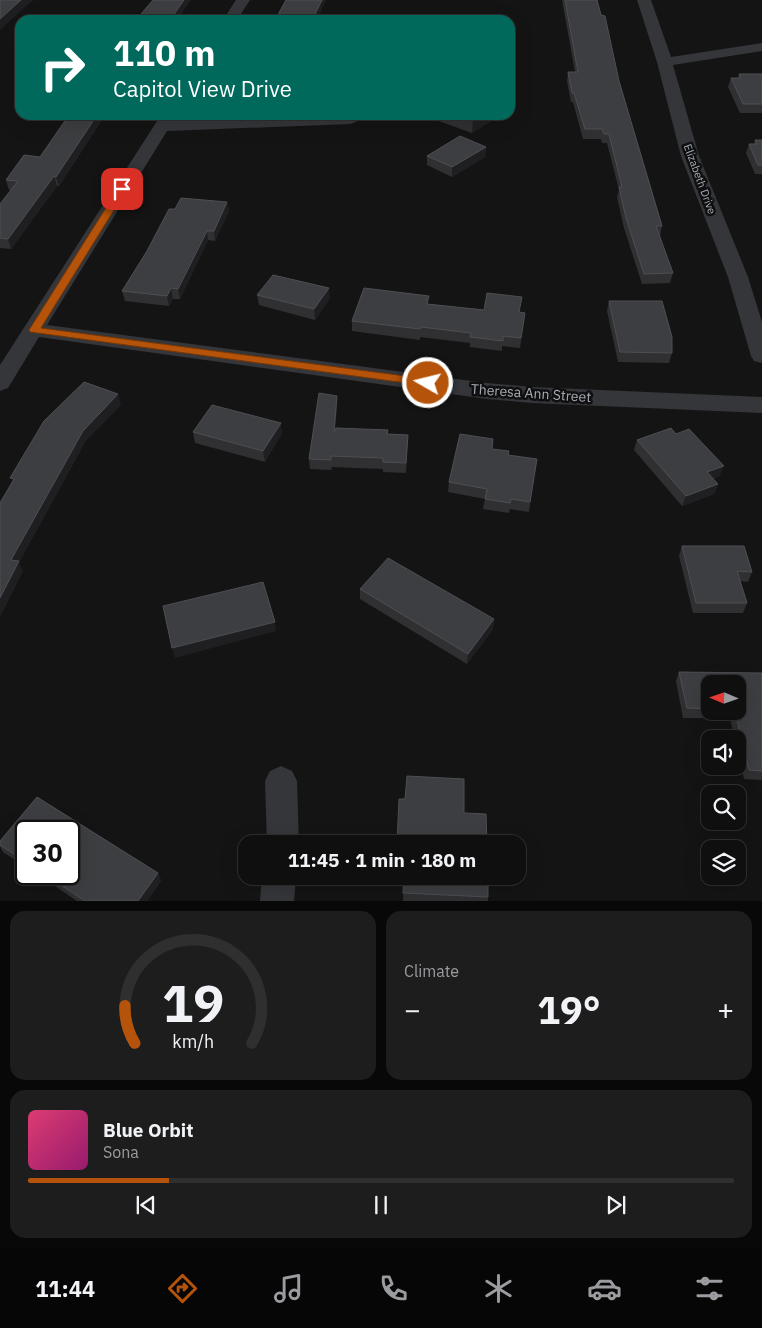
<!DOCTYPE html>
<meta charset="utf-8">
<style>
:root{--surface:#0f0f10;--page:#1d1d1e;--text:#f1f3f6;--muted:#9b9c9f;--line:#2f2f30;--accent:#b45309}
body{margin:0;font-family:"IBM Plex Sans",sans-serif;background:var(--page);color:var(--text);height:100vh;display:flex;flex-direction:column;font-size:19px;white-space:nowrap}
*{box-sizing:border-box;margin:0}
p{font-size:16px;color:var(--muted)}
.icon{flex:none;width:28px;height:28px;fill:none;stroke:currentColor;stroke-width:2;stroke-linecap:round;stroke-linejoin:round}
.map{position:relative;height:901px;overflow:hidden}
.panel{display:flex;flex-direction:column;gap:10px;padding:10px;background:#080809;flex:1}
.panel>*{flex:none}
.top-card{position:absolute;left:15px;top:15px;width:500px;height:105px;border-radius:15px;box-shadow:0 5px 20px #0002,0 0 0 1px var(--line);background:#00695c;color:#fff;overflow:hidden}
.needle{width:32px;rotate:272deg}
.buttons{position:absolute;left:701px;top:675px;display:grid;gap:10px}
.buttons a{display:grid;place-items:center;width:45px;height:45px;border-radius:10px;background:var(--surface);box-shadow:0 5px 20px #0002,0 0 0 1px var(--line);font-size:25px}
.speed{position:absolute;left:15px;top:820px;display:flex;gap:10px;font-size:25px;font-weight:700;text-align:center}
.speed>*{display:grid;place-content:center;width:65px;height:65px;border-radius:50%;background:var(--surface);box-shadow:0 5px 20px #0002,0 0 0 1px var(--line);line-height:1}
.speed .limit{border:2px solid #111;border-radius:8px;background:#fff;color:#111}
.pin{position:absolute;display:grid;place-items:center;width:42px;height:42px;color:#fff;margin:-21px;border-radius:10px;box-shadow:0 2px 8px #0006}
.me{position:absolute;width:55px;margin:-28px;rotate:278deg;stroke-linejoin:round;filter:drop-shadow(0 0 4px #0008)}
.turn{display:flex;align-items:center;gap:18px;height:105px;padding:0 15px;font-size:22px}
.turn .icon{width:65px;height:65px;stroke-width:2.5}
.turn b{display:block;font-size:35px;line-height:42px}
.big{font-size:38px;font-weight:700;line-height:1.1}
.panel .tile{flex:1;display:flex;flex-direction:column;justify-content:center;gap:8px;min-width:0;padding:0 18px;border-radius:15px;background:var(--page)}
.panel .dial{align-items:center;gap:0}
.dial svg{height:130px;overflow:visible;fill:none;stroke:var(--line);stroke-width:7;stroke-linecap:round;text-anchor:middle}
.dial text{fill:var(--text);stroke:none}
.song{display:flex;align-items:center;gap:15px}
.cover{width:60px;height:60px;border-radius:8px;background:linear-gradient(135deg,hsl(340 70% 55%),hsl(320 70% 35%))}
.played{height:5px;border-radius:2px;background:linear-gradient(90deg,var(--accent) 20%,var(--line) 20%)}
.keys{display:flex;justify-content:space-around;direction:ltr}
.heat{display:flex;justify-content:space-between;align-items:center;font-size:28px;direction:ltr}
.panel .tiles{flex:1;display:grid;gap:10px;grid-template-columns:1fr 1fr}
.tile:last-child{grid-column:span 2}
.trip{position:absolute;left:238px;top:835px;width:288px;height:50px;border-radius:15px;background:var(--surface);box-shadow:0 5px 20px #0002,0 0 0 1px var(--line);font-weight:700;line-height:50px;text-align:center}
.dock{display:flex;height:80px;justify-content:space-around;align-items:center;background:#060606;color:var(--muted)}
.dock .icon{width:35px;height:35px}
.dock .selected{color:var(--accent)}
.dock b{font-size:22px;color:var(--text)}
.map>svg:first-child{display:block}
</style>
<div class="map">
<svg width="762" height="901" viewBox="0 0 762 901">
<rect width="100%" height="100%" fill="#141415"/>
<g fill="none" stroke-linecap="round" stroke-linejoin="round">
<!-- street -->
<g fill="#35363a" fill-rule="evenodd">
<path d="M236 0H250L237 20H223Z"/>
<path d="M637 0H651L671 57 762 43V51L673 65 699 156 748 277 762 322V363L754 361 751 356 728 277 681 156 657 62Z"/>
<path d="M161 115H177L174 121 354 115 358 119 356 122 350 124 167 131 47 325 487 383 532 387 762 397V413L532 403 487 399 39 337 8 388 0 391V365Z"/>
<path d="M281 766 292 771 297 781 299 844H267L265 781 270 771Z"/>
<path d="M262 876H296L294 901H260Z"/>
</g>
</g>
<!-- wall -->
<g fill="#303033" fill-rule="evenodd">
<path d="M562 0H597L619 81 662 226 660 236H659L673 273 670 283 642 284 624 228 617 197 619 190 607 143H602L601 139H583L573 102H571L567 81 568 72H575Z"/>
<path d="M739 74H762V113H740L728 87 731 78H738Z"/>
<path d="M69 115H105L59 186H57L11 249 0 248V204L11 190H9L6 180 40 157Z"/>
<path d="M433 115H496V118L472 133 433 119Z"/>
<path d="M755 140H762V174H755L746 153 749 144H754Z"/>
<path d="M486 147 485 157 452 177 427 165V156Z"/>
<path d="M227 202 229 211 215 241 208 240 180 299H173L169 306 125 301 122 291 147 251 175 209Z"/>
<path d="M257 295 330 298 315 320 259 305Z"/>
<path d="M609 301 672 353 669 363 618 362 607 311Z"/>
<path d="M429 304 484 310 525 313 520 348 502 346V351L470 347V343L420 337V340L352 331V321Z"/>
<path d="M337 406 335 428 388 430V434L408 435 406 473 383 472V469L332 467 331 470 310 469 309 459Z"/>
<path d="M193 432 282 433 265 462 195 443Z"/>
<path d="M676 434 720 476 713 479 718 484 714 494 682 506 634 450 637 440Z"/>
<path d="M493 439 492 449 508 455 537 459 529 512 510 509 509 513 483 509 485 499 448 492 449 482Z"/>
<path d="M682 546 752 572 748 582 740 581 747 603 743 613H693L679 556Z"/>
<path d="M360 589 494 619 493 629 467 664 360 599Z"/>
<path d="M679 672 762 673V780L744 779 738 751V739H735L730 718H683L676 681ZM710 684 738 711H710Z"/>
<path d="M37 797 158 873 161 881 147 901H77L37 874H69V831H26V867L3 852 0 846V841Z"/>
<path d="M404 876 488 897V901H403Z"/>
</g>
<!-- shaded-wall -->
<g fill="#1f1f21">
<path d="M21 0H33L0 30V19Z"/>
<path d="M184 0H191L177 20H170Z"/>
<path d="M322 0H326L317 20H312Z"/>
<path d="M97 115H105L59 186 56 177Z"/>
<path d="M480 115H496V118L472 133 473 120Z"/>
<path d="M486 147 485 157 452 177V167Z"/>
<path d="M54 176 57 186 11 249 8 239Z"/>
<path d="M227 202 229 211 215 241 214 231Z"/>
<path d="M207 231 208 240 180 299 178 289Z"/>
<path d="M171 288 173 299 169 306 167 296Z"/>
<path d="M329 288 330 298 315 320 314 309Z"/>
<path d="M118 394 121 405 86 441 19 563 23 571 0 617V598L11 560 83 431Z"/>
<path d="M337 396V406L334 442V432Z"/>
<path d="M281 423 282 433 265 462 263 451Z"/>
<path d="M724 466 720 476 703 482 707 472Z"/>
<path d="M718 484 714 494 682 506 686 496Z"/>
<path d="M494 619 493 629 467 664 468 654Z"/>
<path d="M275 622 276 631 175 658 172 648Z"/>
<path d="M158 873 161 881 147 901H138Z"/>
</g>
<!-- building -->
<g fill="#3d3e41" stroke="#4d4f53">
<path d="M0 0H21L0 19Z"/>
<path d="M153 0H184L170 20H136Z"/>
<path d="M286 0H322L312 20H275Z"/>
<path d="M565 0H597L601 15 605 16 619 81 662 226H656L673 273 644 274 626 218 619 187H622L609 134H604L602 129H585L574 93H572L568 72H578Z"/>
<path d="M739 74H762V104H743L731 78H741Z"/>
<path d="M69 115H97L56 177 54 176 8 239 0 238V204L18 181 6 180 24 155 40 157Z"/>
<path d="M460 115H480L473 120Z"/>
<path d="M460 136 486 147 452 167 427 156Z"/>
<path d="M755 140H762V165H758L749 144H757Z"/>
<path d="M181 198 227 202 214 231H207L178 289 171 288 167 296 122 291 147 251 169 209H175Z"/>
<path d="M273 275 329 288 314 309 257 295Z"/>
<path d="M364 288 429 296 427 304 484 310 487 293 522 297 519 312 525 313 521 338 503 336V341L470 337 471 333 421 327 420 329 352 321Z"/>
<path d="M609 301H662L672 337V353L620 352Z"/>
<path d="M84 382 118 394 83 431 11 560 19 561 0 598V503L14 479 10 478 44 421Z"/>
<path d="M319 393 337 396 334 432 336 428 388 430 387 434 408 435 406 463 383 462V458L331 456V460L309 459Z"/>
<path d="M212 405 281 423 263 451 193 432Z"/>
<path d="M671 428 676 434 689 429 724 466 707 472 718 484 686 496 637 440Z"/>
<path d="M460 434 493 439 492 449 509 451 508 455 537 459 530 502 511 499 510 503 485 499 487 489 449 482Z"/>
<path d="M682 546H744L752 572 737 571 747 603H696Z"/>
<path d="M388 558 494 619 468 654 360 589Z"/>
<path d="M263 582 275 622 172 648 163 606Z"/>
<path d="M679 672 762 673V771L749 770 735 711H738V684H710V709L687 708Z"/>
<path d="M407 776 464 779V813L486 814 487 844H397L399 799H405Z"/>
<path d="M37 797 158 873 138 901H85L44 874H69V831H26V862L0 845V841Z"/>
<path d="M404 876H488V897L403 893Z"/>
</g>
<!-- route -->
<path fill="#b45309" stroke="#753606" d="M119 187 127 189 41 328 428 379 433 383 432 385 428 386 30 332 29 330Z"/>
<g text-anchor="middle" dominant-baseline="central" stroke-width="5" stroke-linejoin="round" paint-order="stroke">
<!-- far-street labels -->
<g font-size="11" fill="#a6adb5" stroke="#0f0f10">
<text transform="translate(700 179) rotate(70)">Elizabeth Drive</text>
</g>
<!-- street labels -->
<g font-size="14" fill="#a6adb5" stroke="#0f0f10">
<text transform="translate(531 393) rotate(4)">Theresa Ann Street</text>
</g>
</g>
</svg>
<div class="buttons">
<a><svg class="needle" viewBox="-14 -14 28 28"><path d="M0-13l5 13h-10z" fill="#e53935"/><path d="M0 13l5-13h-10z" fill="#9b9c9f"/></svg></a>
<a><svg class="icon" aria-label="sound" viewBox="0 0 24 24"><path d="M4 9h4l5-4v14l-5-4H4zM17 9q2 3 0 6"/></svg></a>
<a><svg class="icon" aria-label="search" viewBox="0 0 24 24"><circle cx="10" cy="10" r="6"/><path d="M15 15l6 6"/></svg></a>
<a><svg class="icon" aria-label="layers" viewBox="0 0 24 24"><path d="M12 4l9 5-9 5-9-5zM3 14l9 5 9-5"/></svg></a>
</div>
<div class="speed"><div class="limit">30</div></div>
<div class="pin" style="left:122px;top:189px;background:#d93025"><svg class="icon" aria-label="arrive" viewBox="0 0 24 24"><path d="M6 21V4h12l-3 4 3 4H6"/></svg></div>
<svg class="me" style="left:428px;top:383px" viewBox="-20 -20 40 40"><circle r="17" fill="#b45309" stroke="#fff" stroke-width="3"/><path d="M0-11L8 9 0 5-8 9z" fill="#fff"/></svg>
<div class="trip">11:45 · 1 min · 180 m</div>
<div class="top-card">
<div class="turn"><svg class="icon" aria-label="right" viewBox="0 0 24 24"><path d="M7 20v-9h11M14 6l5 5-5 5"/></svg><div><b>110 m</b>Capitol View Drive</div></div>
</div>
</div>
<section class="panel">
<div class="tiles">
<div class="tile dial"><svg viewBox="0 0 100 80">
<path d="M14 69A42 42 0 1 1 86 69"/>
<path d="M14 69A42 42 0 0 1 8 46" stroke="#b45309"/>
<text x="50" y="56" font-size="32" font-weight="700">19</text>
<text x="50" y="72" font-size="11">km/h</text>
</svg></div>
<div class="tile"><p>Climate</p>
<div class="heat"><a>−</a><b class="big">19°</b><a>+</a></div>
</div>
<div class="tile">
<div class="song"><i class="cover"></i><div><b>Blue Orbit</b><p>Sona</p></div></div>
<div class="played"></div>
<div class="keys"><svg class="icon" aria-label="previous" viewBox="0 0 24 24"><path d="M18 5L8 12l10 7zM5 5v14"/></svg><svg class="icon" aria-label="pause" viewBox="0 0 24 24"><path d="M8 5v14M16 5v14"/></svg><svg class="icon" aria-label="next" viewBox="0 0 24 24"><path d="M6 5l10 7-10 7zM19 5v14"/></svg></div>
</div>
</div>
</section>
<nav class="dock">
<b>11:44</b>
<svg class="icon selected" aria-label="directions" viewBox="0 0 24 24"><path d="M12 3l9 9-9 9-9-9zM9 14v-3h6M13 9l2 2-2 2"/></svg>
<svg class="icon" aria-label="music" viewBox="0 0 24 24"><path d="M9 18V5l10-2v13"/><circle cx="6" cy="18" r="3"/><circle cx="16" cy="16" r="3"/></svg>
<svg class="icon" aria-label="phone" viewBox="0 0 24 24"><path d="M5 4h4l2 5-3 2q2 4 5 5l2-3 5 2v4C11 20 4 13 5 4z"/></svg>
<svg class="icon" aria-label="climate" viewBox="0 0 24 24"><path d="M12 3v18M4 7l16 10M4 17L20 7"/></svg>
<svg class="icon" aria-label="car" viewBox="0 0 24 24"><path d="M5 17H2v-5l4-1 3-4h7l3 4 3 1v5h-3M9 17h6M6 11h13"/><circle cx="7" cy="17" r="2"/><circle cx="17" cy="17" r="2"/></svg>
<svg class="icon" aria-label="filters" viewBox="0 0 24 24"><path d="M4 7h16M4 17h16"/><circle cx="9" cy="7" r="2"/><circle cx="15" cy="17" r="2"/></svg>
</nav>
